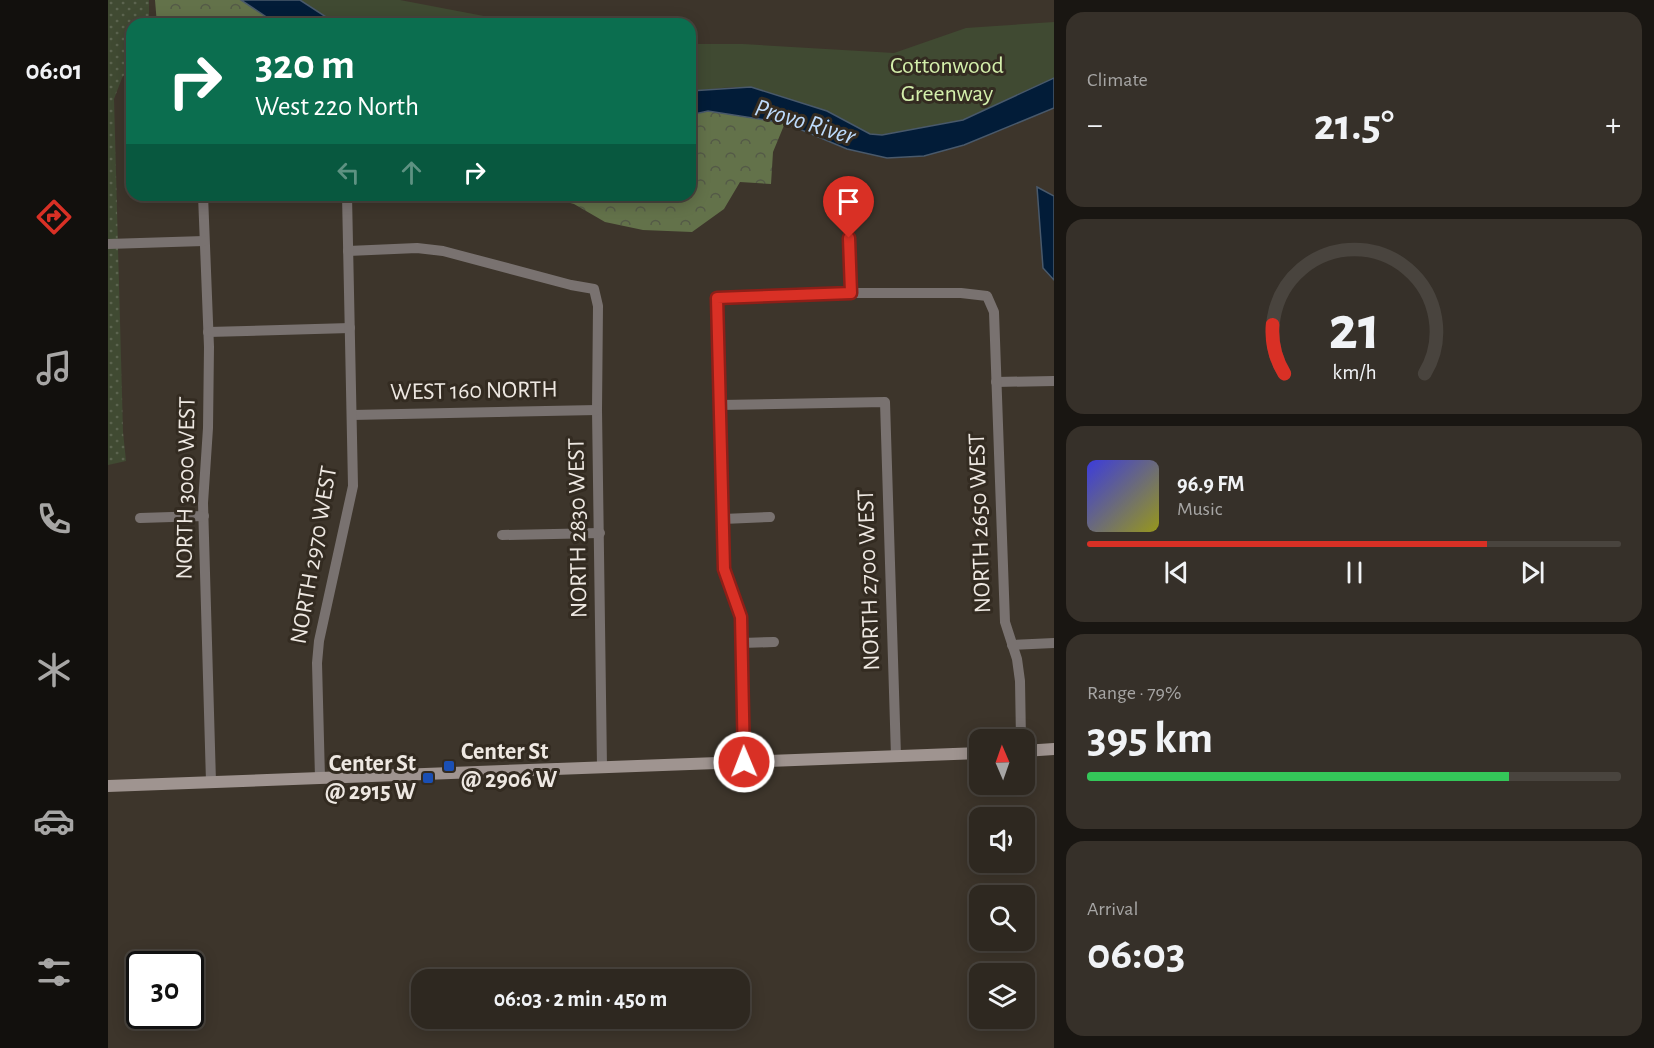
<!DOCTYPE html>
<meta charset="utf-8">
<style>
:root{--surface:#2e2820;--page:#363029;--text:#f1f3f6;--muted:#a7a6a5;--line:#49443e;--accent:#d93025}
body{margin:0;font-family:"Alegreya Sans",sans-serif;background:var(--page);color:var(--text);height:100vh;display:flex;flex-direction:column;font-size:22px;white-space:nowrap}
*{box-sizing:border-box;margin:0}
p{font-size:20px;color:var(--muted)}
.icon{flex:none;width:33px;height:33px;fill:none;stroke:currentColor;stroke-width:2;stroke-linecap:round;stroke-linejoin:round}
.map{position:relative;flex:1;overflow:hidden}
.details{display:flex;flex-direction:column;gap:12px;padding:12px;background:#191612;width:600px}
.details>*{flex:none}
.hud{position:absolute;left:18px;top:18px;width:570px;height:183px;border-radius:18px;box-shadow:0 3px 15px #0003,0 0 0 2px var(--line);background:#0b6e4f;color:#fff;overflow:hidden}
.needle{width:39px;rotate:358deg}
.buttons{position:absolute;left:861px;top:729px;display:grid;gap:12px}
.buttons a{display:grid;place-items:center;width:66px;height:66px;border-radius:12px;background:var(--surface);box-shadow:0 3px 15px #0003,0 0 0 2px var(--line);font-size:30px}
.speed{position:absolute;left:18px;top:951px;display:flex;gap:12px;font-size:30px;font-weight:700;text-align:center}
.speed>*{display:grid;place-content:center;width:78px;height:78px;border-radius:50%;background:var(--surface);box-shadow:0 3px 15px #0003,0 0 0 2px var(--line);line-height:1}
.speed .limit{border:3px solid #111;border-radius:9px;background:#fff;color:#111}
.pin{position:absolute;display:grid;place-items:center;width:51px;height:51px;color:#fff;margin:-62px -26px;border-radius:50% 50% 50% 0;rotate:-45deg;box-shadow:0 0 6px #0007}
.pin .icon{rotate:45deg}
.me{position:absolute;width:66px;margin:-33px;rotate:359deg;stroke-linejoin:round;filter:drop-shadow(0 0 4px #0008)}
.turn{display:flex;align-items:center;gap:21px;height:126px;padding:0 30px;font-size:27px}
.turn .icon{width:78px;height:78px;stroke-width:2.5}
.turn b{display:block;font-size:42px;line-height:51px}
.lanes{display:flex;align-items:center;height:57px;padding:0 30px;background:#0003;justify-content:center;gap:30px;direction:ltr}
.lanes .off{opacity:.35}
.big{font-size:45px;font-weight:700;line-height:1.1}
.details .widget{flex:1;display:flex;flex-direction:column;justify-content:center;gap:9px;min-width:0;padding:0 21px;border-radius:18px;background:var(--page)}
.details .dial{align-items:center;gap:0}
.dial svg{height:156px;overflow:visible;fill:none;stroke:var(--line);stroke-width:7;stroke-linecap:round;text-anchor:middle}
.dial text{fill:var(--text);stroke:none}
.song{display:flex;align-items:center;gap:18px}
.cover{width:72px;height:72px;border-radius:9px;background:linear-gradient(135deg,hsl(240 70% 55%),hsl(60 70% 35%))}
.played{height:6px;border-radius:3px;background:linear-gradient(90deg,var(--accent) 75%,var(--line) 75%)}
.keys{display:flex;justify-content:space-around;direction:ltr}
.heat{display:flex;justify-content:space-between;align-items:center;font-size:33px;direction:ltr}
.charge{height:9px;border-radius:4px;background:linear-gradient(90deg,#34c759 79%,var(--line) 0)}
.trip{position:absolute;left:303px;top:969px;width:339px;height:60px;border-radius:18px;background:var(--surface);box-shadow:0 3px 15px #0003,0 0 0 2px var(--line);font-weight:700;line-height:60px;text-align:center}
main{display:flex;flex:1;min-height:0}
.tab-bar{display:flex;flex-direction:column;width:108px;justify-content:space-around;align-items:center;background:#12100d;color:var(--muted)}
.tab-bar .icon{width:42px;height:42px}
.tab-bar .selected{color:var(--accent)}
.tab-bar b{font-size:27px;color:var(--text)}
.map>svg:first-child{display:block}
</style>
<main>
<nav class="tab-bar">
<b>06:01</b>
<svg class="icon selected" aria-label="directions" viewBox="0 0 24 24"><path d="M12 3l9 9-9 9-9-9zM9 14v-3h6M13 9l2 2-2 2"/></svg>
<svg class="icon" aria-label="music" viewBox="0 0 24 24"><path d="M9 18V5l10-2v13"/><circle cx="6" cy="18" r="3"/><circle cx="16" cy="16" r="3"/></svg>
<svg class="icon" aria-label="phone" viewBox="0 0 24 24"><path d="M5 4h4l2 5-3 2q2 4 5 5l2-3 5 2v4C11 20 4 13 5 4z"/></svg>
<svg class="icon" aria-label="climate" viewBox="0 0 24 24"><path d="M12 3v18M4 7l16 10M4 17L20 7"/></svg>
<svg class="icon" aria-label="car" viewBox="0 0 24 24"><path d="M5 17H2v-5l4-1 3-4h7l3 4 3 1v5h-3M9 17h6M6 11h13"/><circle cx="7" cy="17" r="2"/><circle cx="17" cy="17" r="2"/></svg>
<svg class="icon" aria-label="filters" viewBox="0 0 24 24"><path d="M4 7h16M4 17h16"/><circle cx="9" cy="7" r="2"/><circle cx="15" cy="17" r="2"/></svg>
</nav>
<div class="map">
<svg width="946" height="1048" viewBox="0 0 946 1048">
<defs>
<pattern id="grass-dots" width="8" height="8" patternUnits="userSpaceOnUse" patternTransform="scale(1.5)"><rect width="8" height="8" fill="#404a32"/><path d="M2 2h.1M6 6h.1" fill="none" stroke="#5c644f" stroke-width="1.8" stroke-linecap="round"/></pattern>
<pattern id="forest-crowns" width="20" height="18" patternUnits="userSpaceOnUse" patternTransform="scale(1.5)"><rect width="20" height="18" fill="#63724a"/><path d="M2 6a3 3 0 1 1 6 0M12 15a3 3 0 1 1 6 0" fill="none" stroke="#545a47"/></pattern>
</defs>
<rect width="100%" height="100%" fill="#3d352b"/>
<!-- grass -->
<path fill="url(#grass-dots)" d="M0 0H41V24H24V64L14 78 6 99 15 432 18 461 0 465Z"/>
<!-- forest -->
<g fill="url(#forest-crowns)">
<path d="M47 0H133L169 24H49Z"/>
<path d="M600 111 677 123 665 152 663 184 632 182 616 209 584 232 535 230 497 222 466 204 433 195H582V115Z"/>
</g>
<!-- park -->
<g fill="#404a32">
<path d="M192 0H292L417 24H229Z"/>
<path d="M946 22V78L855 120 774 135 762 134 719 111 672 97 660 92 625 87 582 91V44H635L786 53 858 28Z"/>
</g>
<!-- water -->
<g fill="#021c38" stroke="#49596b" stroke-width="1.5">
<path d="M133 0H192L229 24H169Z"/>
<path d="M946 78V108L856 145 816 156 779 158 739 149 677 123 600 111 582 115V91L643 87 719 111 762 134 774 135 855 120Z"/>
<path d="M929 187 946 196V280L935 268Z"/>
</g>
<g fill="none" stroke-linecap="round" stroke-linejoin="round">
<!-- minor -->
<g stroke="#797270" stroke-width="10">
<path d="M95 195 101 347 100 428 95 503 103 782"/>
<path d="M741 238 743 293"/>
<path d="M0 244 96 241"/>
<path d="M240 251 309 248 335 251 463 285 486 289 490 306 489 410 494 767"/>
<path d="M100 332 242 328"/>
<path d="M888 382 946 381"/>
<path d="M612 405 777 402 788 756"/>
<path d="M244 415 489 410"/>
<path d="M32 518 96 516"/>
<path d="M615 519 662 517"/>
<path d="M394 535 492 533"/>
<path d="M634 643 666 642"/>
<path d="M904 645 946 643"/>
<path d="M636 762 633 617 616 569 609 298 743 293H853L879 296 886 312 897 622 909 659 912 681 913 740"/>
<path d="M212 778 209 663 211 641 245 486 239 195"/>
</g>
<!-- secondary -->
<g stroke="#9f9490" stroke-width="12">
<path d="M916 751 946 749"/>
<path d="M0 786 872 753"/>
</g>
</g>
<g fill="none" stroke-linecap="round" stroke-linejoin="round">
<defs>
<path id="route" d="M636 762 633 617 616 569 609 298 743 293 741 238"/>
</defs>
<!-- route casing -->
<use href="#route" stroke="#8d1f18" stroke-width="15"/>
<!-- route -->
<use href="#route" stroke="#d93025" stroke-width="10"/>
</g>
<!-- markers -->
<g fill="#1a4fb4" stroke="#332b21" stroke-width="2">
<rect x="335" y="760" width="12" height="12" rx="3"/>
<rect x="314" y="772" width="12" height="12" rx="3"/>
</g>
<g text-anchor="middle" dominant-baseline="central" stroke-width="6" stroke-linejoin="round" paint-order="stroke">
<!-- park labels -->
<g font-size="24" fill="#d4efab" stroke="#332b21">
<text x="839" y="66">Cottonwood<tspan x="839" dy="28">Greenway</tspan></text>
</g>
<!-- street labels -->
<g font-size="24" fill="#eee8e2" stroke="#332b21">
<text transform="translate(366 391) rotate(-1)">WEST 160 NORTH</text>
<text transform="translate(78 488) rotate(-89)">NORTH 3000 WEST</text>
<text transform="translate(872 523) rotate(-92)">NORTH 2650 WEST</text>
<text transform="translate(470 528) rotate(-91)">NORTH 2830 WEST</text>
<text transform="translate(206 555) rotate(-80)">NORTH 2970 WEST</text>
<text transform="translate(761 580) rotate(-92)">NORTH 2700 WEST</text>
</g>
<!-- poi labels -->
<g font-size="24" font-weight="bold" fill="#eee8e2" stroke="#332b21" text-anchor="start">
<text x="353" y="752">Center St<tspan x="353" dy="28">@ 2906 W</tspan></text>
<text x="308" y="764" text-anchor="end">Center St<tspan x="308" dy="28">@ 2915 W</tspan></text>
</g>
<!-- water labels -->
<g font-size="26" font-style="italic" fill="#bddafb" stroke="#332b21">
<text transform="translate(697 122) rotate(17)">Provo River</text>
</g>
</g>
</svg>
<div class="buttons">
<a><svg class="needle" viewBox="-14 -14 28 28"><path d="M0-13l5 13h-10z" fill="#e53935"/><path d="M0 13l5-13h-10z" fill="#a7a6a5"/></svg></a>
<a><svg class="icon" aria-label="sound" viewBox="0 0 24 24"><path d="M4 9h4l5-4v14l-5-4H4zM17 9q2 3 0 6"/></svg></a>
<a><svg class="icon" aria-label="search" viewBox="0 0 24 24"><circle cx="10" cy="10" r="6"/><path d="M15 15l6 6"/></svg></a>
<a><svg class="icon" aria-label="layers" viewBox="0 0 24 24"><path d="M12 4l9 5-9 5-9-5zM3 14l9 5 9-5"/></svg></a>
</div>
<div class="speed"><div class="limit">30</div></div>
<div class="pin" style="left:741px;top:238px;background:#d93025"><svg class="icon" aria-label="arrive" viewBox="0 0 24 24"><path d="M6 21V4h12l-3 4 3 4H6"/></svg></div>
<svg class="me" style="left:636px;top:762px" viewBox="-20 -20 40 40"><circle r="17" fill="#d93025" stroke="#fff" stroke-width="3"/><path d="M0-11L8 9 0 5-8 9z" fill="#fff"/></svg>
<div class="trip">06:03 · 2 min · 450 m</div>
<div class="hud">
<div class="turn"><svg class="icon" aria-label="right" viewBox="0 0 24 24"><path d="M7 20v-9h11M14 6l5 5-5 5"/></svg><div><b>320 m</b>West 220 North</div></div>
<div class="lanes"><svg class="icon off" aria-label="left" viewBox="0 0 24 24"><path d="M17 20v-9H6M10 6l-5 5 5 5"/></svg><svg class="icon off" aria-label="ahead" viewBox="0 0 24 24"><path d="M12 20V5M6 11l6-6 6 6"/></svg><svg class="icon" aria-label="right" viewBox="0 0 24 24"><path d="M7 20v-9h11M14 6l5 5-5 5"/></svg></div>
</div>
</div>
<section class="details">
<div class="widget"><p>Climate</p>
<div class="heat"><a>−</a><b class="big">21.5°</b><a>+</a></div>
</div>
<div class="widget dial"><svg viewBox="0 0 100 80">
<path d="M14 69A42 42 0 1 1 86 69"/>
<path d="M14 69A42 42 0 0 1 8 44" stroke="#d93025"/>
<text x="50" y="56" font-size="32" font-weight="700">21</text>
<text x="50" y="72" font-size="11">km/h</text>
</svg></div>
<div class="widget">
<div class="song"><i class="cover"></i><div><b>96.9 FM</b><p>Music</p></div></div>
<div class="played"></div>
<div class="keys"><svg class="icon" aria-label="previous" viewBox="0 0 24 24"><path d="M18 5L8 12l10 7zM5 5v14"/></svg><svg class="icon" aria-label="pause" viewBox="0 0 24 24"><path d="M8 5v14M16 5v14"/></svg><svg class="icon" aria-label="next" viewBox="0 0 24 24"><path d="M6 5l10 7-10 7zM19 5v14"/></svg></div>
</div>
<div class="widget"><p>Range · 79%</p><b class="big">395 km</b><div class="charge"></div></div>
<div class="widget"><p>Arrival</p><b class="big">06:03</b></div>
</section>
</main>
